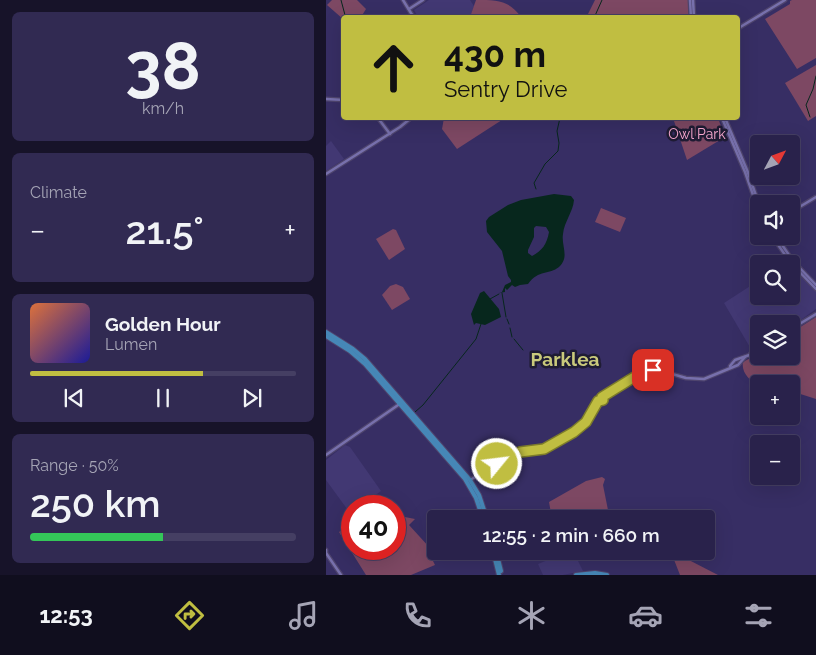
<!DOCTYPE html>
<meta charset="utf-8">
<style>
:root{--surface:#29224b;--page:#312a52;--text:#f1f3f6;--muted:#a5a4b5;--line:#453f63;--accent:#c0be41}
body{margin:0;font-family:Raleway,sans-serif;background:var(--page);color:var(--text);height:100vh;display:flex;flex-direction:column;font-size:19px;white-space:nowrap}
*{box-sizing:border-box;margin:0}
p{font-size:16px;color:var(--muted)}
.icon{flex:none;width:28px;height:28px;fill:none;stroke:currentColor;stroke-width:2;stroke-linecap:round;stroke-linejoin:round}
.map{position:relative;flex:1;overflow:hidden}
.details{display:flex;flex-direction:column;gap:12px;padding:12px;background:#171329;width:326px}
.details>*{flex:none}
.hud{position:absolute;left:15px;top:15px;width:399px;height:105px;border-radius:5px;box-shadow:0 5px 20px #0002,0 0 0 1px var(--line);background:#c0be41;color:#111;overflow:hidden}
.needle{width:32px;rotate:49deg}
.fabs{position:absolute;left:424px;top:135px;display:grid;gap:10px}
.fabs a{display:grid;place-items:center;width:50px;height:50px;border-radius:5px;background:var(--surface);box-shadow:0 5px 20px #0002,0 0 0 1px var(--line);font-size:25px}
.speed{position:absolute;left:15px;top:495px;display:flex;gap:10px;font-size:25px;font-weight:700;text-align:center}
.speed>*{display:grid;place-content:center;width:65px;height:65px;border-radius:50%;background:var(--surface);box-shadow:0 5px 20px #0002,0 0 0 1px var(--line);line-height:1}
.speed .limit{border:8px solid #d22;background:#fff;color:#111}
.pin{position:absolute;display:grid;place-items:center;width:42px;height:42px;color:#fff;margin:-21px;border-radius:10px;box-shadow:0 2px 8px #0006}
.me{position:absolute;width:55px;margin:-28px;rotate:61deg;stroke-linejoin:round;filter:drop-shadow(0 0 4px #0008)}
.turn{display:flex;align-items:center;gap:18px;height:105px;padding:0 20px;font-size:22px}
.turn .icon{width:65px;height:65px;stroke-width:2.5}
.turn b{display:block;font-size:35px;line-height:42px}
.big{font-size:38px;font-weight:600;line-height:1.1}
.details .tile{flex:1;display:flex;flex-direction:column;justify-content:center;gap:8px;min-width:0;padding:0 18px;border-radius:8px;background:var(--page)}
.details .dial{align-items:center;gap:0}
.dial b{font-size:65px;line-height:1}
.song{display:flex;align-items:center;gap:15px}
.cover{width:60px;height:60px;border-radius:8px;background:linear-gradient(135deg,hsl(20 70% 55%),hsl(240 70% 35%))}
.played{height:5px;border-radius:2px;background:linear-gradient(90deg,var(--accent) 65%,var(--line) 65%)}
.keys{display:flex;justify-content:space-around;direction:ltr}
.heat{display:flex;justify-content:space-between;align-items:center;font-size:28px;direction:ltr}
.charge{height:8px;border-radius:4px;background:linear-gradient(90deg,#34c759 50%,var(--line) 0)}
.trip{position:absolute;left:101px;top:510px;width:288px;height:50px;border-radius:5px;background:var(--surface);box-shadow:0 5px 20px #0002,0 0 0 1px var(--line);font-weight:600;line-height:50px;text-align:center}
.tabs{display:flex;height:80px;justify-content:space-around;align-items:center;background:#100e1e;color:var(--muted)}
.tabs .icon{width:35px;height:35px}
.tabs .selected{color:var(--accent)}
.tabs b{font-size:22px;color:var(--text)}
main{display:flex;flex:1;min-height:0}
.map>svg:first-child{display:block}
</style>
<main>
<section class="details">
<div class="tile dial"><b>38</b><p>km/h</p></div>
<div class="tile"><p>Climate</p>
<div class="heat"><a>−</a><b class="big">21.5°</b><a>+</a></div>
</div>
<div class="tile">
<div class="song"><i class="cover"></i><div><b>Golden Hour</b><p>Lumen</p></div></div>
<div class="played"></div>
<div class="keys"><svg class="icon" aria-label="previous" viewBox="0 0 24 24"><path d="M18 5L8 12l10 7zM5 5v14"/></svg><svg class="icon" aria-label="pause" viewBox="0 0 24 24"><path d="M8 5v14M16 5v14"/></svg><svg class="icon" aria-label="next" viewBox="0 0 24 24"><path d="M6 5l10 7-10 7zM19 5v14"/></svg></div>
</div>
<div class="tile"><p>Range · 50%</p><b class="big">250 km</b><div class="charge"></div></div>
</section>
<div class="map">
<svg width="490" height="575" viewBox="0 0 490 575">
<rect width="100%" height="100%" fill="#372e64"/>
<!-- built -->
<g fill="#423873">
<path d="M103 0H144L148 6 144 17H92L88 10Z"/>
<path d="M5 141 18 159 0 171V146Z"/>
<path d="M465 267 490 291V309L465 327V324H432V347L429 346 425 349 398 303 432 281V296H465Z"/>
<path d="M19 445 24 447 55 491 34 506H26V512L24 513 0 480V460Z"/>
<path d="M244 551H247L257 571 237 575H217L212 564Z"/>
</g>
<!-- green -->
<g fill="#7d4863">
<path d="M6 0H31L40 9 35 17 17 19 1 5Z"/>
<path d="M150 0C171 0 183 0 195 17H144Z"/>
<path d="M269 0H362L363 17 260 18Z"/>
<path d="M466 0H490V58L471 69 439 19 464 4V1Z"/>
<path d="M490 65V116L482 121 459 83Z"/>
<path d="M118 118H179L131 149 116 129Z"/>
<path d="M347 118H392L399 137 361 160Z"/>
<path d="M275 208 300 218 294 232 269 222Z"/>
<path d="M67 229 70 230 79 249 63 260 50 239Z"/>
<path d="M70 284 77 287 84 299 66 310 56 295 64 286Z"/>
<path d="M490 317V399L465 391V384H432V386C424 380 415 373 417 362 432 353 447 356 465 356V333Z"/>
<path d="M276 477 279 479 277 485 283 515 282 519H226L223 502 260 481Z"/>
<path d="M69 508 79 517 89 519 83 525 104 548 102 551 109 565 85 575H40L13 532 26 523V549H69Z"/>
<path d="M352 551 359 558 392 575H354L345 552Z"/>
</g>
<!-- water -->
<g fill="#07271d" fill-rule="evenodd">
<path d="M228 194 245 196 248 200C247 212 238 222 237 234 235 246 244 257 233 267 223 275 213 269 202 284L194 285 189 287 186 285 181 290 179 288V292L173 293 176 292 179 285 185 282V280L182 276 176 251 161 232 160 221 163 217 182 205 195 200ZM210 226 220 227 223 232C221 244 216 251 206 256L202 253V250L208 237V228Z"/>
<path d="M158 291 173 309 175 317 159 325 150 323 148 325 145 314 154 293Z"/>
</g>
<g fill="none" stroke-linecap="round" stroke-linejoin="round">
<!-- stream -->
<g stroke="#07271d" stroke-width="1">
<path d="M15 0 19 15"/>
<path d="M268 18 276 0"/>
<path d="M484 117 480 105 487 89 490 76"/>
<path d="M210 189 208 183 219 164 232 151 233 143 231 131 234 118"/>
<path d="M176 293 180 317"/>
<path d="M164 299 173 294"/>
<path d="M181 319 183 324"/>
<path d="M184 328 186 337"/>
<path d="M188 339 197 350"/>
<path d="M89 412 97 405 150 339 155 324"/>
</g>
<defs>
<g id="tertiary">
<path d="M77 0 88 18"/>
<path d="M83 9 97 0"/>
<path d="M411 29 459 0"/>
<path d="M0 99 18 100"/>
<path d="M52 118 64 134"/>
<path d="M0 174 74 127 85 118"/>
<path d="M465 212 490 197"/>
<path d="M465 329 490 314"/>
<path d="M424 354 429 349 432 348"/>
<path d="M404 366 409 360 432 352"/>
<path d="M322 373 329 375 338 372"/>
<path d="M0 455 75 403"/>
<path d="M144 480 191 453 218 449 251 430 263 417 272 401V397H276L310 376 329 369 360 378 378 379 412 365 419 357"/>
<path d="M0 550V553L15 575"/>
</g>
<g id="secondary">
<path d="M364 0 365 18"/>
<path d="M367 0 368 18"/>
<path d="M396 118 419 172 432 209"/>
<path d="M399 118 421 170 433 204"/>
<path d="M446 236 464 262 490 289"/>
<path d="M450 236 467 261 490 285"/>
</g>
<g id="primary">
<path d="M0 332 27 349 39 359 144 480 153 495 161 519"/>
<path d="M0 336 24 351 39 364 139 479 150 498 157 519"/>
<path d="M167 551 173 575"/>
<path d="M170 551 175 571"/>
<path d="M250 575 269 573 281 575"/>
</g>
</defs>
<!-- tertiary casing -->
<use href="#tertiary" stroke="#4f456e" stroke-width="5"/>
<!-- secondary casing -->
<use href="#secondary" stroke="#4f456e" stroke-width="5"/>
<!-- primary casing -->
<use href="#primary" stroke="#4f456e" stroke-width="6"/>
<!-- tertiary -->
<use href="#tertiary" stroke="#7770ac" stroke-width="2.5"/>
<!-- secondary -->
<use href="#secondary" stroke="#7770ac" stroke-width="2.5"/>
<!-- primary -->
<use href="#primary" stroke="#4687b7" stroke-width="4"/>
</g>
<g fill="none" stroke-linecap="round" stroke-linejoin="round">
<defs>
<path id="route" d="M171 464 194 452 218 449 248 432 260 422 272 401 277 400 276 397 310 376 327 370"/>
</defs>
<!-- route casing -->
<use href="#route" stroke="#7d7c2a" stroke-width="12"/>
<!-- route -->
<use href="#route" stroke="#c0be41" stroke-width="9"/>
</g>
<g text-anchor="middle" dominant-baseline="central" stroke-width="5" stroke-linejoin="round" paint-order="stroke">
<!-- park labels -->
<g font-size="14" fill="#fcabd3" stroke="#1f1c34">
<text x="371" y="134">Owl Park</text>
</g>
<!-- district labels -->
<g font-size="19" font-weight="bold" fill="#caca7c" stroke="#1f1c34">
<text x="239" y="359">Parklea</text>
</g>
</g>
</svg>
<div class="fabs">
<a><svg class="needle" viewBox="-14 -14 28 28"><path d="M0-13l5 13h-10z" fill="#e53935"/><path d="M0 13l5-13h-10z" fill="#a5a4b5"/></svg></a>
<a><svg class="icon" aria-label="sound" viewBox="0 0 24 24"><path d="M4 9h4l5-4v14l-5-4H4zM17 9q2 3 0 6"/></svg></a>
<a><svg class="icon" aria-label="search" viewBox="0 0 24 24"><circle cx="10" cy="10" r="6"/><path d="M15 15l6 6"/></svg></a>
<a><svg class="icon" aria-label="layers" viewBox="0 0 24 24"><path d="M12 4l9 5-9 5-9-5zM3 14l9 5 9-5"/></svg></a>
<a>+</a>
<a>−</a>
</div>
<div class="speed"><div class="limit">40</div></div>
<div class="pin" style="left:327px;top:370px;background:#d93025"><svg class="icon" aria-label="arrive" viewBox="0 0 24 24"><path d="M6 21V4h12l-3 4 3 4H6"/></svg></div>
<svg class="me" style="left:171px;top:464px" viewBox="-20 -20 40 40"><circle r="17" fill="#c0be41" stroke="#fff" stroke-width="3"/><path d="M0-11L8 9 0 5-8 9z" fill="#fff"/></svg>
<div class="trip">12:55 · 2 min · 660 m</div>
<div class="hud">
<div class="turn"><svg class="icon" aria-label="ahead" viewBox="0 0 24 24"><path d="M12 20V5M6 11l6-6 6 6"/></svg><div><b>430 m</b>Sentry Drive</div></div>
</div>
</div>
</main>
<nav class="tabs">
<b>12:53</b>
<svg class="icon selected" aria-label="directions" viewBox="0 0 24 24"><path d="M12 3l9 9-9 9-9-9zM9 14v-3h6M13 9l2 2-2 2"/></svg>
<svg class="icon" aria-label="music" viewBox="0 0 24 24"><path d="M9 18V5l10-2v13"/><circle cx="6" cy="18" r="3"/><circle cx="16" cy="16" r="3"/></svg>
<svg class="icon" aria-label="phone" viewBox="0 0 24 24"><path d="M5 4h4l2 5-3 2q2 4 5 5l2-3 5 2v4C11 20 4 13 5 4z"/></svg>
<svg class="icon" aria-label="climate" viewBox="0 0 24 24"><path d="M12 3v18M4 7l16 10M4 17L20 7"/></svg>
<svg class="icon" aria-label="car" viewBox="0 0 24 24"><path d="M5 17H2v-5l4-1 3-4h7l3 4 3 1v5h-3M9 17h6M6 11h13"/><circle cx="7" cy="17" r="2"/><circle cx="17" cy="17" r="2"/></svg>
<svg class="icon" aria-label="filters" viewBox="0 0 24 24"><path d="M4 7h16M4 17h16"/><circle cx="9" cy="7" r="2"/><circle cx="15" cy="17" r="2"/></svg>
</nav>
